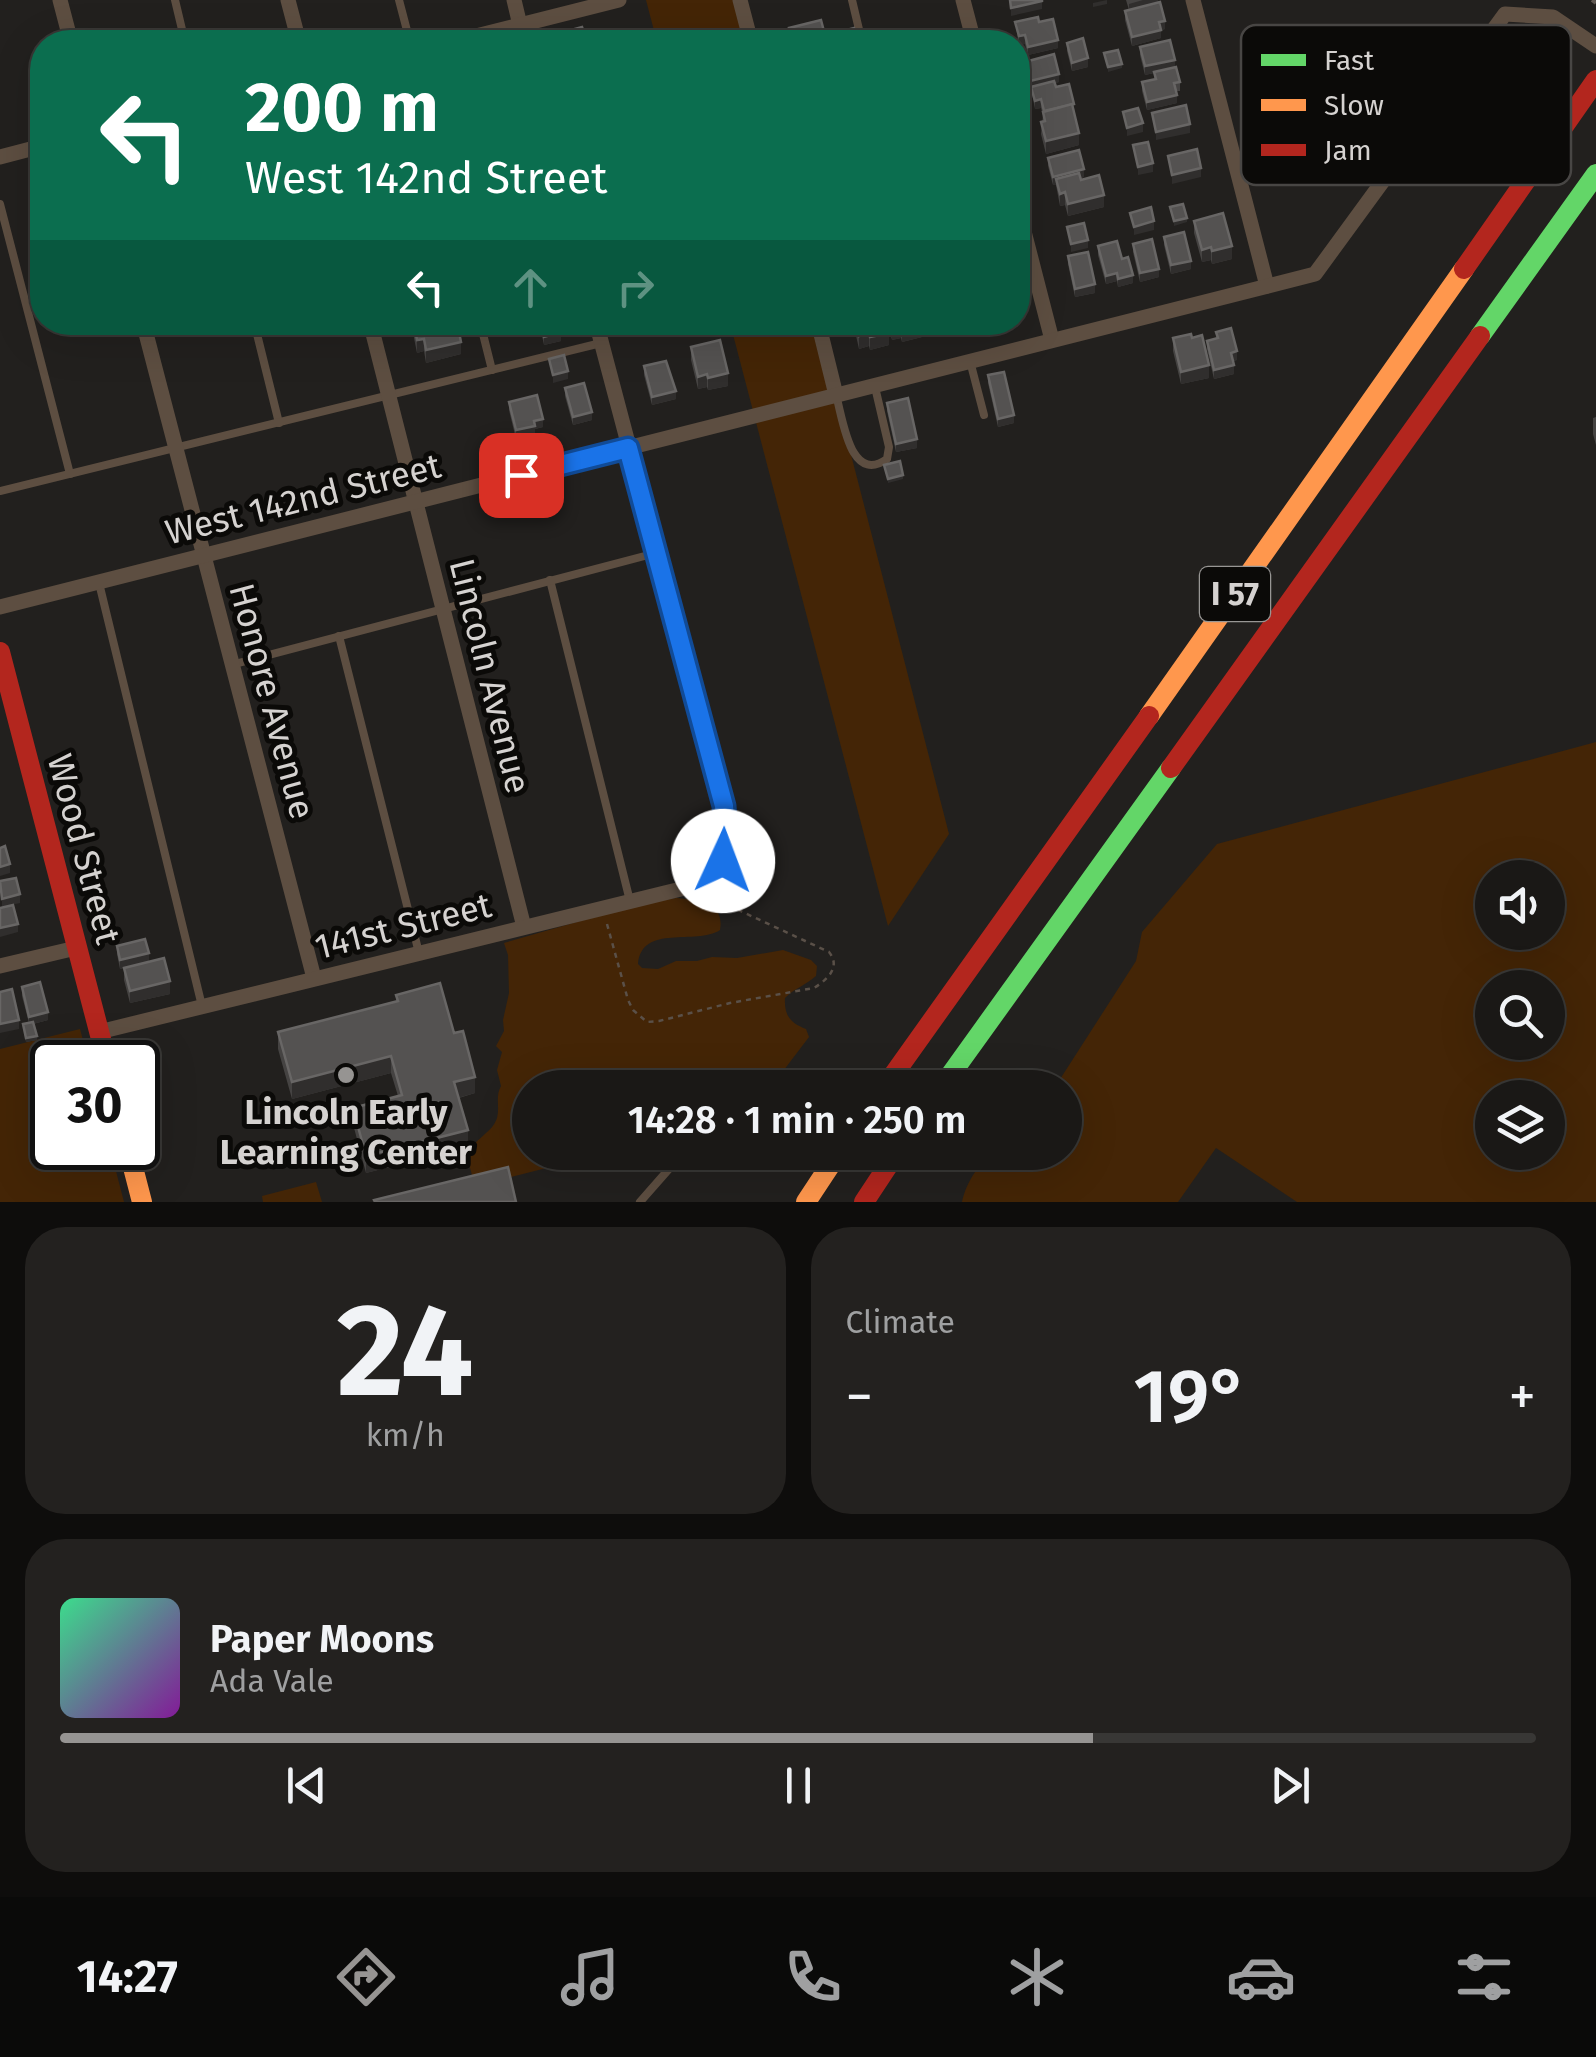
<!DOCTYPE html>
<meta charset="utf-8">
<style>
:root{--surface:#1a1816;--page:#23211f;--text:#f1f3f6;--muted:#9fa0a1;--line:#383735;--accent:#969492}
body{margin:0;font-family:"Fira Sans",sans-serif;background:var(--page);color:var(--text);height:100vh;display:flex;flex-direction:column;font-size:38px;white-space:nowrap}
*{box-sizing:border-box;margin:0}
p{font-size:32px;color:var(--muted)}
.icon{flex:none;width:55px;height:55px;fill:none;stroke:currentColor;stroke-width:2;stroke-linecap:round;stroke-linejoin:round}
.map{position:relative;height:1202px;overflow:hidden}
.details{display:flex;flex-direction:column;gap:25px;padding:25px;background:#0e0d0c;flex:1}
.details>*{flex:none}
.hud{position:absolute;left:30px;top:30px;width:1000px;height:305px;border-radius:40px;box-shadow:0 10px 40px #0002,0 0 0 2px var(--line);background:#0b6e4f;color:#fff;overflow:hidden}
.buttons{position:absolute;left:1475px;top:860px;display:grid;gap:20px}
.buttons a{display:grid;place-items:center;width:90px;height:90px;border-radius:50%;background:var(--surface);box-shadow:0 10px 40px #0002,0 0 0 2px var(--line);font-size:50px}
.speed{position:absolute;left:30px;top:1040px;display:flex;gap:20px;font-size:50px;font-weight:700;text-align:center}
.speed>*{display:grid;place-content:center;width:130px;height:130px;border-radius:50%;background:var(--surface);box-shadow:0 10px 40px #0002,0 0 0 2px var(--line);line-height:1}
.speed .limit{border:5px solid #111;border-radius:15px;background:#fff;color:#111}
.pin{position:absolute;display:grid;place-items:center;width:85px;height:85px;color:#fff;margin:-42px;border-radius:20px;box-shadow:0 5px 15px #0006}
.me{position:absolute;width:110px;margin:-55px;rotate:2deg;stroke-linejoin:round;filter:drop-shadow(0 0 8px #0008)}
.turn{display:flex;align-items:center;gap:35px;height:210px;padding:0 50px;font-size:45px}
.turn .icon{width:130px;height:130px;stroke-width:2.5}
.turn b{display:block;font-size:70px;line-height:85px}
.lanes{display:flex;align-items:center;height:95px;padding:0 50px;background:#0003;justify-content:center;gap:50px;direction:ltr}
.lanes .off{opacity:.35}
.big{font-size:75px;font-weight:600;line-height:1.1}
.details .widget{flex:1;display:flex;flex-direction:column;justify-content:center;gap:15px;min-width:0;padding:0 35px;border-radius:40px;background:var(--page)}
.details .dial{align-items:center;gap:0}
.dial b{font-size:130px;line-height:1}
.song{display:flex;align-items:center;gap:30px}
.cover{width:120px;height:120px;border-radius:15px;background:linear-gradient(135deg,hsl(150 70% 55%),hsl(290 70% 35%))}
.played{height:10px;border-radius:5px;background:linear-gradient(90deg,var(--accent) 70%,var(--line) 70%)}
.keys{display:flex;justify-content:space-around;direction:ltr}
.heat{display:flex;justify-content:space-between;align-items:center;font-size:55px;direction:ltr}
.details .tiles{flex:1;display:grid;gap:25px;grid-template-columns:1fr 1fr}
.widget:last-child{grid-column:span 2}
.trip{position:absolute;left:512px;top:1070px;width:570px;height:100px;border-radius:50px;background:var(--surface);box-shadow:0 10px 40px #0002,0 0 0 2px var(--line);font-weight:600;line-height:100px;text-align:center}
.menu{display:flex;height:160px;justify-content:space-around;align-items:center;background:#0a0a09;color:var(--muted)}
.menu .icon{width:70px;height:70px}
.menu .on{color:var(--accent)}
.menu b{font-size:45px;color:var(--text)}
.map>svg:first-child{display:block}
</style>
<div class="map">
<svg width="1596" height="1202" viewBox="0 0 1596 1202">
<rect width="100%" height="100%" fill="#22201e"/>
<!-- green -->
<g fill="#442506" fill-rule="evenodd">
<path d="M646 0H736L746 42H657Z"/>
<path d="M730 323H817L949 834 888 926Z"/>
<path d="M1596 742V1202H1297L1216 1148 1178 1202H962C966 1183 980 1158 1000 1152 1011 1149 1051 1152 1065 1152V1088L1055 1087 1136 961 1142 932 1217 844ZM1492 878H1548V932H1492ZM1492 988H1548V1042H1492ZM1492 1098H1548V1152H1492Z"/>
<path d="M676 898C698 900 725 902 720 930 696 946 642 923 638 964L642 968 658 969 676 961H697L712 957 737 958 783 950 811 960 817 966 816 976C806 985 795 988 785 998 784 1015 790 1023 806 1029L809 1037 771 1087 530 1088V1152L606 1153 475 1186 467 1157C473 1138 492 1134 497 1118 500 1106 495 1097 501 1086L497 1070 502 1052 496 1046 504 1031 503 1020 509 993 508 955 504 943 629 907Z"/>
<path d="M80 1029 89 1062H52V1148H110L124 1202H0V1049Z"/>
<path d="M316 1182 322 1202H263L262 1196Z"/>
</g>
<g fill="none" stroke-linecap="round" stroke-linejoin="round">
<!-- path -->
<path stroke="#5a5048" stroke-width="2.5" stroke-dasharray="5 5" stroke-linecap="butt" d="M607 924 628 1000 633 1010 647 1022 659 1021 730 1003 814 988C828 979 841 967 829 952L706 895"/>
<!-- lane -->
<g stroke="#5d4e41" stroke-width="8">
<path d="M175 0 185 42"/>
<path d="M399 0 410 42"/>
<path d="M852 0 862 42"/>
<path d="M0 204 70 474"/>
<path d="M254 322 279 423"/>
<path d="M480 322 492 370"/>
<path d="M970 361 984 415"/>
<path d="M836 395C843 419 850 485 887 459L889 447 875 387"/>
<path d="M0 491 601 343"/>
<path d="M550 580 630 901"/>
<path d="M99 583 202 1006"/>
<path d="M339 636 419 953"/>
<path d="M231 665 656 553"/>
<path d="M640 1202 683 1153"/>
</g>
<!-- street -->
<g stroke="#5d4e41" stroke-width="15">
<path d="M60 0 71 42"/>
<path d="M288 0 299 42"/>
<path d="M514 0 524 42"/>
<path d="M740 0 751 42"/>
<path d="M963 0 974 42"/>
<path d="M1193 0 1267 286"/>
<path d="M452 42 619 0"/>
<path d="M0 157 42 146"/>
<path d="M1018 208 1052 340"/>
<path d="M143 322 314 978"/>
<path d="M370 322 524 927"/>
<path d="M818 322 836 395"/>
<path d="M0 607 1315 274 1505 14 1553 17 1596 46"/>
<path d="M0 966 76 948"/>
<path d="M99 1032 689 887C731 870 727 846 724 806L596 322"/>
</g>
<!-- fast -->
<g stroke="#63d668" stroke-width="20">
<path d="M1480 336 1596 174"/>
<path d="M941 1088 1171 768"/>
</g>
<!-- slow -->
<g stroke="#ff974d" stroke-width="20">
<path d="M1149 716 1464 269"/>
<path d="M128 1148 142 1202"/>
<path d="M806 1202 839 1152"/>
</g>
<!-- jam -->
<g stroke="#b3261e" stroke-width="20">
<path d="M1464 269 1596 80"/>
<path d="M0 652 107 1062"/>
<path d="M1171 768 1480 336"/>
<path d="M884 1088 1149 716"/>
<path d="M864 1202 897 1152"/>
</g>
<!-- rail -->
<path stroke="#605852" stroke-width="4" stroke-dasharray="5 10" stroke-linecap="butt" d="M1592 0 1596 3"/>
</g>
<!-- wall -->
<g fill="#454342">
<path d="M1126 0H1158L1165 29 1161 30V38L1132 46 1125 20V11L1129 10Z"/>
<path d="M1015 22H1039L1058 48 1028 55 1025 44 1019 45Z"/>
<path d="M1067 43 1088 67 1072 71 1067 51Z"/>
<path d="M1140 47 1175 68 1180 82V91H1176L1177 103 1147 110 1142 91V82L1154 80V73L1145 75 1140 55Z"/>
<path d="M1025 62 1059 82 1055 83 1056 87 1074 109 1079 145 1046 154 1041 134 1043 115 1041 108 1035 109 1031 89 1030 90 1025 70Z"/>
<path d="M1048 158 1084 177 1081 178 1104 207 1068 216 1065 205 1060 206 1056 185H1053L1048 166Z"/>
<path d="M1194 221 1232 259 1212 264 1211 260 1202 262 1194 233Z"/>
<path d="M1164 237 1191 269 1171 274 1164 245Z"/>
<path d="M1133 244 1159 277 1140 282 1133 252Z"/>
<path d="M1098 246 1122 259 1133 283 1118 287 1117 281 1106 284 1098 255Z"/>
<path d="M1068 256 1095 293 1075 297 1068 264Z"/>
<path d="M539 322H558L561 341 544 345Z"/>
<path d="M853 322H886L889 345 870 350 869 346 859 349Z"/>
<path d="M888 322H921L922 337 902 342 901 338 892 340Z"/>
<path d="M414 325 439 326 461 354 426 363 424 351 417 353 414 338Z"/>
<path d="M1216 332 1237 360 1233 361 1234 374 1214 379 1207 349V341L1216 338Z"/>
<path d="M1173 338H1192L1209 378 1181 384 1173 351Z"/>
<path d="M691 347 728 386 708 390 707 387 698 389 691 360Z"/>
<path d="M644 366 676 399 652 405 644 375Z"/>
<path d="M988 375 1014 423 998 427 988 383Z"/>
<path d="M565 388 592 420 573 425 565 396Z"/>
<path d="M509 402 543 427 535 429V434L516 439 509 410Z"/>
<path d="M887 403 917 448 896 452 887 411Z"/>
<path d="M1596 417V445L1593 434V418Z"/>
<path d="M117 946 149 962 170 994 130 1003 124 980V968L120 969 117 954Z"/>
<path d="M22 987 48 1020 33 1024 37 1040 26 1042 23 1024 29 1023 22 996Z"/>
<path d="M396 995 454 1033 475 1093 459 1098 468 1147 366 1173 353 1124V1108L398 1096 391 1073 292 1099 278 1049V1032L396 1001Z"/>
</g>
<!-- shaded-wall -->
<g fill="#302e2d">
<path d="M1107 0V4L1093 7V3Z"/>
<path d="M1143 0H1158V4L1129 12V4Z"/>
<path d="M1042 1V9L1011 16V8Z"/>
<path d="M1165 21V29L1161 30V38L1132 46V37L1159 22Z"/>
<path d="M1025 35V44L1019 45V36Z"/>
<path d="M1058 40V48L1028 55V47Z"/>
<path d="M1088 58V67L1072 71V63Z"/>
<path d="M1175 60V68L1145 75V66Z"/>
<path d="M1122 64V68L1108 72V67Z"/>
<path d="M1059 74V82L1030 90V81Z"/>
<path d="M1316 86V90L1303 93V89Z"/>
<path d="M1177 95V103L1147 110V102Z"/>
<path d="M1041 99V108L1035 109V101Z"/>
<path d="M1293 102V110L1264 117V109Z"/>
<path d="M1143 123V132L1127 136V128Z"/>
<path d="M1190 124V133L1156 140V132Z"/>
<path d="M1079 133V145L1046 154V141Z"/>
<path d="M1278 139V147L1272 149V140Z"/>
<path d="M1311 143V151L1281 158V150Z"/>
<path d="M1153 163V172L1138 175V167Z"/>
<path d="M1201 168V177L1172 184V175Z"/>
<path d="M1084 169V177L1057 184 1056 179V185H1053V177Z"/>
<path d="M1065 192V205L1060 206V194Z"/>
<path d="M1104 195V207L1068 216V204Z"/>
<path d="M1187 218V222L1174 226V221Z"/>
<path d="M1154 221V230L1134 235V227Z"/>
<path d="M1088 240V248L1071 252V244Z"/>
<path d="M1232 246V259L1212 264V251Z"/>
<path d="M1211 247V260L1202 262V250Z"/>
<path d="M1191 261V269L1171 274V265Z"/>
<path d="M1159 269V277L1140 282V273Z"/>
<path d="M1117 273V281L1106 284V276Z"/>
<path d="M1133 275V283L1118 287V279Z"/>
<path d="M1095 284V293L1075 297V289Z"/>
<path d="M942 322 952 323 944 326V332L929 336V328Z"/>
<path d="M959 322H974V324L959 328Z"/>
<path d="M922 325V337L902 342V329Z"/>
<path d="M901 326V338L892 340V328Z"/>
<path d="M561 332V341L544 345V337Z"/>
<path d="M889 333V345L870 350V337Z"/>
<path d="M869 334V346L859 349V336Z"/>
<path d="M424 339V351L417 353V340Z"/>
<path d="M461 342V354L426 363V350Z"/>
<path d="M1237 351V360L1231 361V353Z"/>
<path d="M1209 365V378L1181 384V372Z"/>
<path d="M1234 365V374L1214 379V370Z"/>
<path d="M568 371V379L553 383V375Z"/>
<path d="M728 373V386L708 390V378Z"/>
<path d="M707 374V387L698 389V377Z"/>
<path d="M676 391V399L652 405V397Z"/>
<path d="M592 412V420L573 425V417Z"/>
<path d="M1014 415V423L998 427V419Z"/>
<path d="M543 419V427L535 429V434L516 439V430L534 421Z"/>
<path d="M917 439V448L896 452V444Z"/>
<path d="M903 475V479L888 483V479Z"/>
<path d="M10 864V873L0 876V867Z"/>
<path d="M20 894V903L2 907V899Z"/>
<path d="M18 924V932L0 937V928Z"/>
<path d="M149 953V962L120 969V960Z"/>
<path d="M170 981V994L130 1003V991Z"/>
<path d="M48 1012V1020L29 1025V1017Z"/>
<path d="M19 1020V1029L0 1033V1024Z"/>
<path d="M37 1036V1040L26 1042V1038Z"/>
<path d="M391 1056V1073L292 1099V1082Z"/>
<path d="M475 1077V1093L454 1099V1082Z"/>
<path d="M468 1130V1147L366 1173V1156Z"/>
</g>
<!-- building -->
<g fill="#545251" stroke="#686665" stroke-width="2.5">
<path d="M1010 0H1042V1L1011 8Z"/>
<path d="M1160 2 1165 21 1159 22 1161 30 1132 37 1125 11Z"/>
<path d="M1038 17 1039 22 1053 19 1058 40 1028 47 1025 35 1019 36 1015 22Z"/>
<path d="M821 20 826 39 813 42H793L789 28Z"/>
<path d="M582 27 587 42H566L564 32Z"/>
<path d="M854 28 857 42H842L839 32Z"/>
<path d="M616 34 618 42H601L599 38Z"/>
<path d="M1083 38 1088 58 1072 63 1067 43Z"/>
<path d="M1170 40 1175 60 1145 66 1140 47Z"/>
<path d="M1118 50 1122 64 1108 67 1104 53Z"/>
<path d="M1054 54 1059 74 1030 81 1025 62Z"/>
<path d="M1176 67 1180 82 1174 83 1177 95 1147 102 1142 82 1156 79 1154 72Z"/>
<path d="M1054 81 1056 87 1069 84 1074 104 1044 111 1041 99 1035 101 1031 87Z"/>
<path d="M1072 104 1079 133 1046 141 1041 122 1045 121 1043 112Z"/>
<path d="M1186 105 1190 124 1156 132 1152 113Z"/>
<path d="M1138 108 1143 123 1127 128 1123 112Z"/>
<path d="M1148 142 1153 163 1138 167 1133 145Z"/>
<path d="M1197 149 1201 168 1172 175 1168 156Z"/>
<path d="M1079 150 1084 169 1053 177 1048 158Z"/>
<path d="M1079 173 1081 180 1099 175 1104 195 1068 204 1065 192 1060 194 1056 179Z"/>
<path d="M1183 204 1187 218 1174 221 1170 207Z"/>
<path d="M1151 207 1154 221 1134 227 1130 213Z"/>
<path d="M1223 213 1232 246 1212 251 1211 247 1202 250 1194 221Z"/>
<path d="M1084 223 1088 240 1071 244 1067 227Z"/>
<path d="M1184 232 1191 261 1171 265 1164 237Z"/>
<path d="M1152 239 1159 269 1140 273 1133 244Z"/>
<path d="M1117 241 1122 259 1128 257 1133 275 1118 279 1117 273 1106 276 1098 246Z"/>
<path d="M1088 252 1095 284 1075 289 1068 256Z"/>
<path d="M426 322H438L439 326 457 322 461 342 426 350 424 339 417 340 414 325Z"/>
<path d="M540 322H558L561 332 544 337Z"/>
<path d="M856 322H886L889 333 870 337 869 334 859 336Z"/>
<path d="M891 322H921L922 325 902 329 901 326 892 328Z"/>
<path d="M927 322H944V324L929 328Z"/>
<path d="M1231 328 1237 351 1231 353 1234 365 1214 370 1207 341 1218 338 1216 332Z"/>
<path d="M1191 334 1192 338 1202 335 1209 365 1181 372 1173 338Z"/>
<path d="M720 340 728 373 708 378 707 374 698 377 691 347Z"/>
<path d="M564 355 568 371 553 375 549 359Z"/>
<path d="M666 361 676 391 652 397 644 366Z"/>
<path d="M1004 372 1014 415 998 419 988 375Z"/>
<path d="M584 383 592 412 573 417 565 388Z"/>
<path d="M537 395 543 419 534 421 535 426 516 430 509 402Z"/>
<path d="M908 398 917 439 896 444 887 403Z"/>
<path d="M900 461 903 475 888 479 884 465Z"/>
<path d="M5 846 10 864 0 867V848Z"/>
<path d="M16 878 20 894 2 899 0 881Z"/>
<path d="M13 905 18 924 0 928V908Z"/>
<path d="M145 939 149 953 120 960 117 946Z"/>
<path d="M164 958 170 981 130 991 124 968Z"/>
<path d="M40 982 48 1012 29 1017 22 987Z"/>
<path d="M440 983 454 1033 463 1031 475 1077 454 1082 468 1130 366 1156 353 1108 402 1095 391 1056 292 1082 278 1032 398 1001 396 995Z"/>
<path d="M12 989 19 1020 0 1024V992Z"/>
<path d="M33 1022 37 1036 26 1038 23 1024Z"/>
<path d="M508 1167 516 1202H375L374 1200Z"/>
</g>
<g fill="none" stroke-linecap="round" stroke-linejoin="round">
<defs>
<path id="route" d="M521 475 628 448 724 806 726 833 723 861"/>
</defs>
<!-- route casing -->
<use href="#route" stroke="#114b97" stroke-width="25"/>
<!-- route -->
<use href="#route" stroke="#1a73e8" stroke-width="18"/>
</g>
<!-- markers -->
<circle fill="#969492" stroke="#0b0a08" stroke-width="4" cx="346" cy="1075" r="10"/>
<g text-anchor="middle" dominant-baseline="central" stroke-width="10" stroke-linejoin="round" paint-order="stroke">
<!-- shield labels -->
<rect fill="#0b0a08" stroke="#989694" stroke-width="2.5" x="1200" y="567" width="70" height="54" rx="8"/>
<g font-size="32" font-weight="bold" fill="#d5d2d0">
<text x="1235" y="594">I 57</text>
</g>
<!-- street labels -->
<g font-size="35" fill="#d5d2d0" stroke="#0b0a08">
<text transform="translate(303 499) rotate(-14)">West 142nd Street</text>
<text transform="translate(490 676) rotate(76)">Lincoln Avenue</text>
<text transform="translate(272 701) rotate(75)">Honore Avenue</text>
<text transform="translate(84 849) rotate(75)">Wood Street</text>
<text transform="translate(403 926) rotate(-14)">141st Street</text>
</g>
<!-- poi labels -->
<g font-size="35" font-weight="bold" fill="#d5d2d0" stroke="#0b0a08">
<text x="346" y="1112">Lincoln Early<tspan x="346" dy="40">Learning Center</tspan></text>
</g>
</g>
<!-- legend -->
<rect x="1241" y="25" width="330" height="160" rx="15" fill="#0b0a08" stroke="#484644" stroke-width="2.5"/>
<rect x="1261" y="54" width="45" height="12" fill="#63d668"/>
<rect x="1261" y="99" width="45" height="12" fill="#ff974d"/>
<rect x="1261" y="144" width="45" height="12" fill="#b3261e"/>
<g font-size="28" fill="#d5d2d0">
<text x="1324" y="70">Fast</text>
<text x="1324" y="115">Slow</text>
<text x="1324" y="160">Jam</text>
</g>
</svg>
<div class="buttons">
<a><svg class="icon" aria-label="sound" viewBox="0 0 24 24"><path d="M4 9h4l5-4v14l-5-4H4zM17 9q2 3 0 6"/></svg></a>
<a><svg class="icon" aria-label="search" viewBox="0 0 24 24"><circle cx="10" cy="10" r="6"/><path d="M15 15l6 6"/></svg></a>
<a><svg class="icon" aria-label="layers" viewBox="0 0 24 24"><path d="M12 4l9 5-9 5-9-5zM3 14l9 5 9-5"/></svg></a>
</div>
<div class="speed"><div class="limit">30</div></div>
<div class="pin" style="left:521px;top:475px;background:#d93025"><svg class="icon" aria-label="arrive" viewBox="0 0 24 24"><path d="M6 21V4h12l-3 4 3 4H6"/></svg></div>
<svg class="me" style="left:723px;top:861px" viewBox="-20 -20 40 40"><circle r="19" fill="#fff"/><path d="M0-13L10 11 0 6-10 11z" fill="#1a73e8"/></svg>
<div class="trip">14:28 · 1 min · 250 m</div>
<div class="hud">
<div class="turn"><svg class="icon" aria-label="left" viewBox="0 0 24 24"><path d="M17 20v-9H6M10 6l-5 5 5 5"/></svg><div><b>200 m</b>West 142nd Street</div></div>
<div class="lanes"><svg class="icon" aria-label="left" viewBox="0 0 24 24"><path d="M17 20v-9H6M10 6l-5 5 5 5"/></svg><svg class="icon off" aria-label="ahead" viewBox="0 0 24 24"><path d="M12 20V5M6 11l6-6 6 6"/></svg><svg class="icon off" aria-label="right" viewBox="0 0 24 24"><path d="M7 20v-9h11M14 6l5 5-5 5"/></svg></div>
</div>
</div>
<section class="details">
<div class="tiles">
<div class="widget dial"><b>24</b><p>km/h</p></div>
<div class="widget"><p>Climate</p>
<div class="heat"><a>−</a><b class="big">19°</b><a>+</a></div>
</div>
<div class="widget">
<div class="song"><i class="cover"></i><div><b>Paper Moons</b><p>Ada Vale</p></div></div>
<div class="played"></div>
<div class="keys"><svg class="icon" aria-label="previous" viewBox="0 0 24 24"><path d="M18 5L8 12l10 7zM5 5v14"/></svg><svg class="icon" aria-label="pause" viewBox="0 0 24 24"><path d="M8 5v14M16 5v14"/></svg><svg class="icon" aria-label="next" viewBox="0 0 24 24"><path d="M6 5l10 7-10 7zM19 5v14"/></svg></div>
</div>
</div>
</section>
<nav class="menu">
<b>14:27</b>
<svg class="icon on" aria-label="directions" viewBox="0 0 24 24"><path d="M12 3l9 9-9 9-9-9zM9 14v-3h6M13 9l2 2-2 2"/></svg>
<svg class="icon" aria-label="music" viewBox="0 0 24 24"><path d="M9 18V5l10-2v13"/><circle cx="6" cy="18" r="3"/><circle cx="16" cy="16" r="3"/></svg>
<svg class="icon" aria-label="phone" viewBox="0 0 24 24"><path d="M5 4h4l2 5-3 2q2 4 5 5l2-3 5 2v4C11 20 4 13 5 4z"/></svg>
<svg class="icon" aria-label="climate" viewBox="0 0 24 24"><path d="M12 3v18M4 7l16 10M4 17L20 7"/></svg>
<svg class="icon" aria-label="car" viewBox="0 0 24 24"><path d="M5 17H2v-5l4-1 3-4h7l3 4 3 1v5h-3M9 17h6M6 11h13"/><circle cx="7" cy="17" r="2"/><circle cx="17" cy="17" r="2"/></svg>
<svg class="icon" aria-label="filters" viewBox="0 0 24 24"><path d="M4 7h16M4 17h16"/><circle cx="9" cy="7" r="2"/><circle cx="15" cy="17" r="2"/></svg>
</nav>
